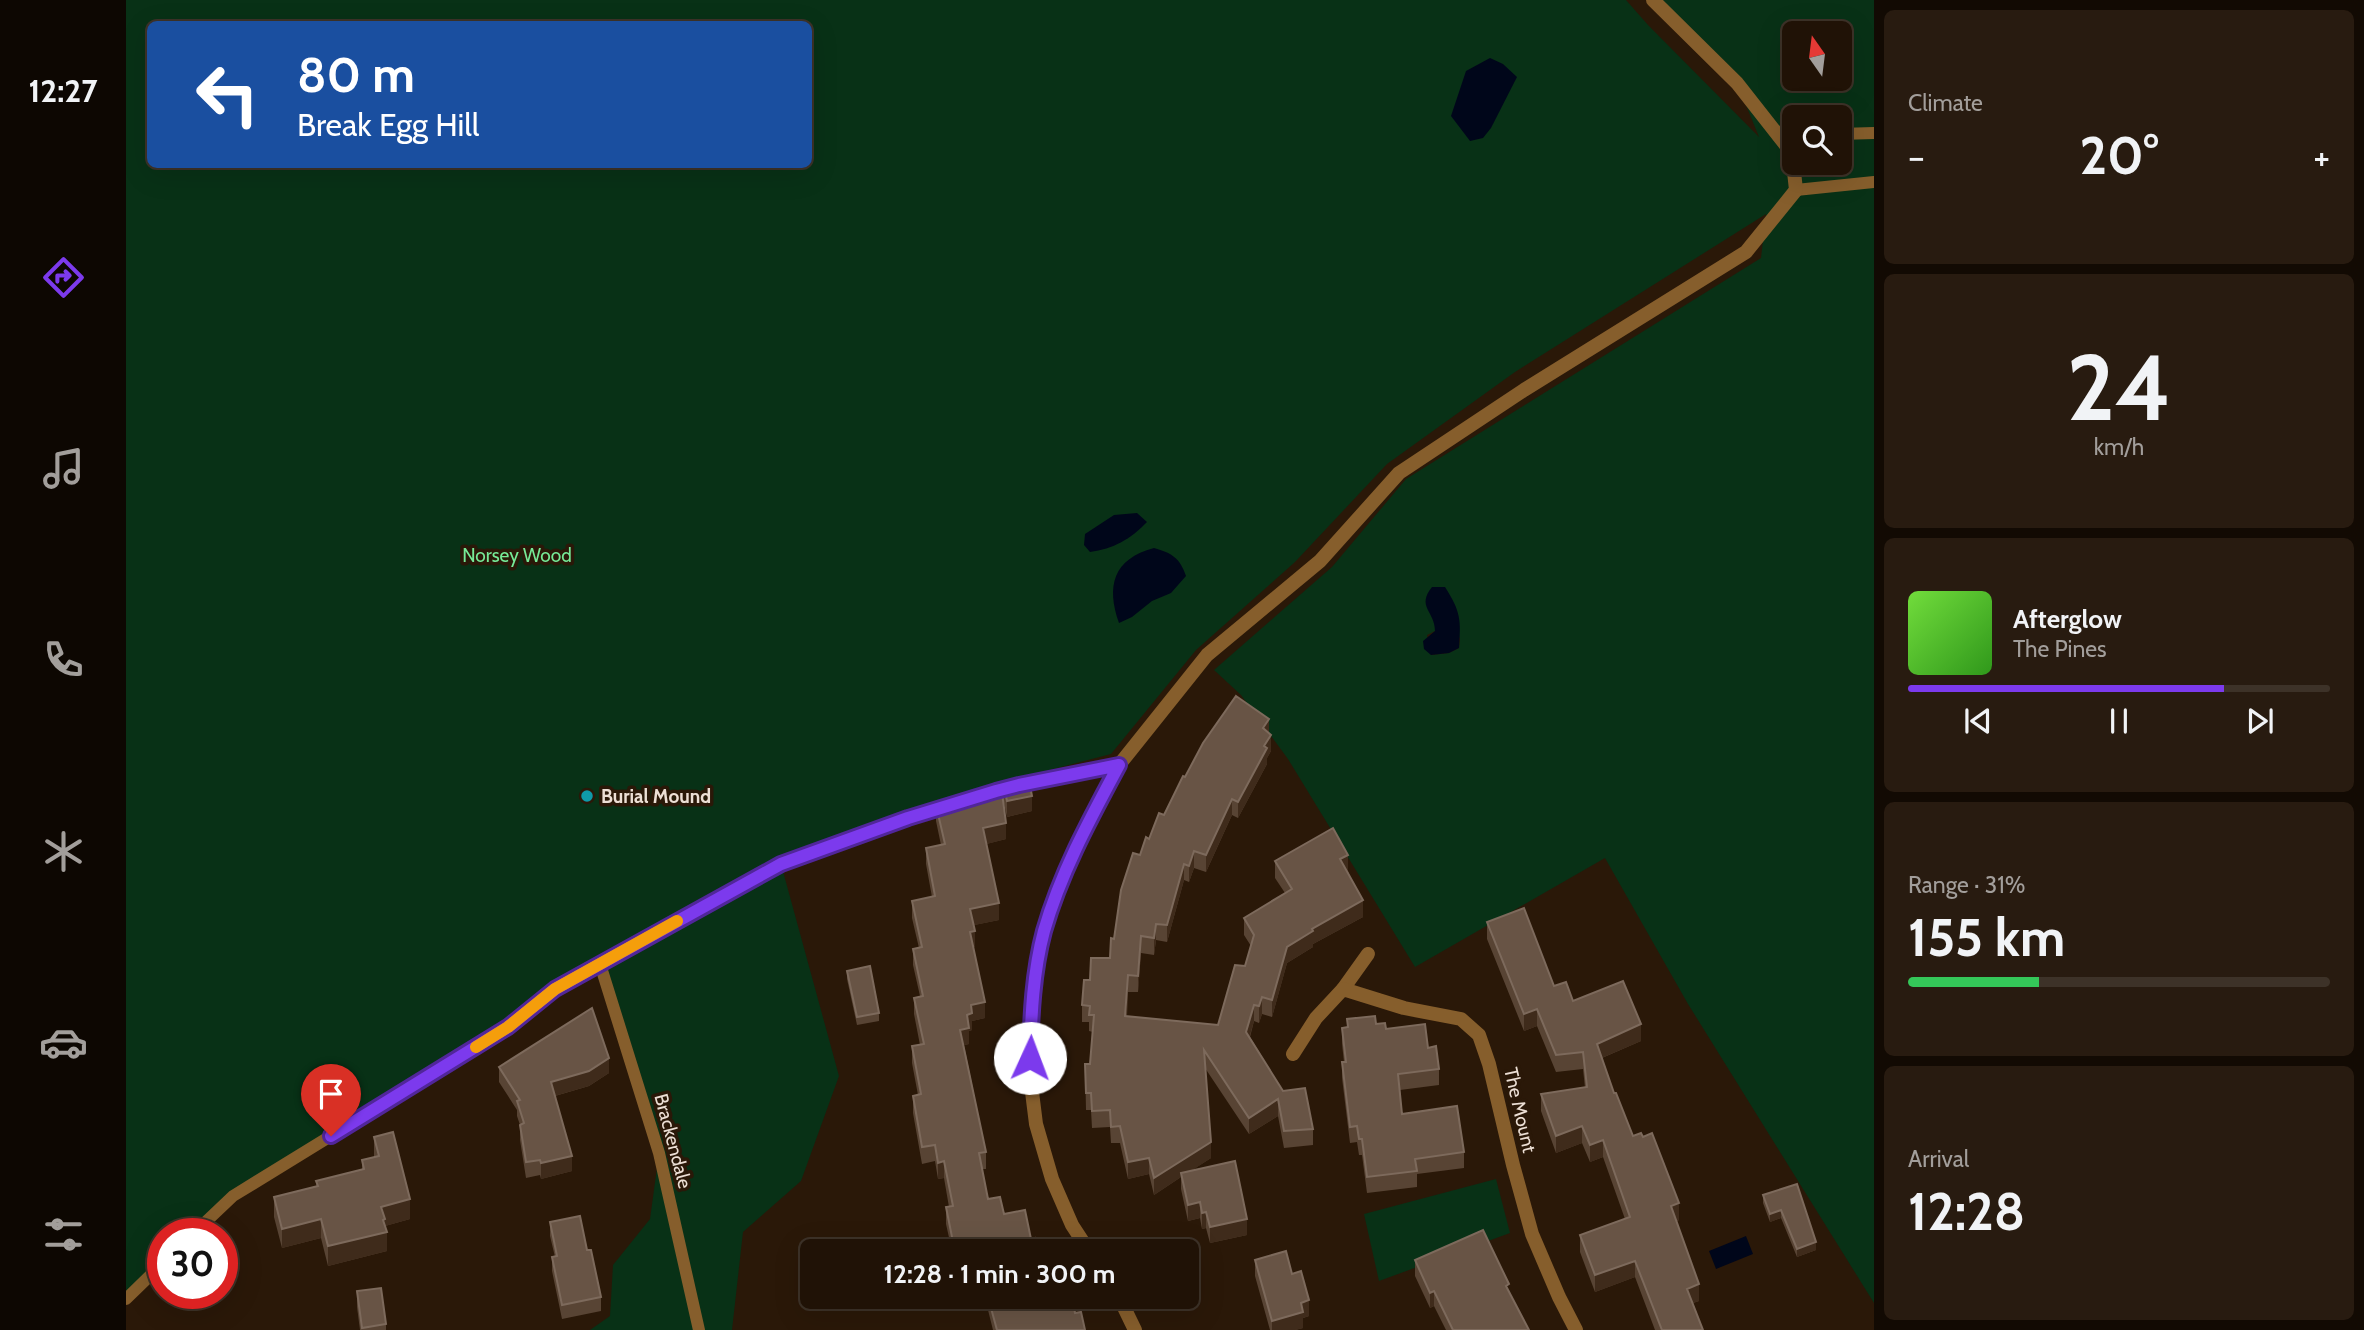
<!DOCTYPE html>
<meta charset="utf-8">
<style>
:root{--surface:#201206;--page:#281b10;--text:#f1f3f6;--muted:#a29e9b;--line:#3d3228;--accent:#7c3aed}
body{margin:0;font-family:Cabin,sans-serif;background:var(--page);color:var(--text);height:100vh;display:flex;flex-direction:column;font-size:26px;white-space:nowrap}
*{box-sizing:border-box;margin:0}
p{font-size:23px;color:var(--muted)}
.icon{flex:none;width:38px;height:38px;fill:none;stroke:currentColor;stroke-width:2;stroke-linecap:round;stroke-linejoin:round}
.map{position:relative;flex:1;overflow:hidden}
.side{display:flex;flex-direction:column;gap:10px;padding:10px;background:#120a03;width:490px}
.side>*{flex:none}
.banner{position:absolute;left:21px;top:21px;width:665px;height:147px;border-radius:10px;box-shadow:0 7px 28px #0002,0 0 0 2px var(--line);background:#1a4fa0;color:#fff;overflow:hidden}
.needle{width:46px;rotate:346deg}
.controls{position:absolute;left:1656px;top:21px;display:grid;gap:14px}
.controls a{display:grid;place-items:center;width:70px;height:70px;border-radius:10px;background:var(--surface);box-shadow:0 7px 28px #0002,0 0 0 2px var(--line);font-size:35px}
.speed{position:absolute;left:21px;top:1218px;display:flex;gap:14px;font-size:35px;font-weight:700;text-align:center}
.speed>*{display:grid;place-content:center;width:91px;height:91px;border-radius:50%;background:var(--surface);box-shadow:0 7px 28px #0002,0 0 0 2px var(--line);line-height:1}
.speed .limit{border:10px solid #d22;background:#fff;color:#111}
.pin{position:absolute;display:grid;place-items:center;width:60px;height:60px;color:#fff;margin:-72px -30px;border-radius:50% 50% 50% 0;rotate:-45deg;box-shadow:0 0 7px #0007}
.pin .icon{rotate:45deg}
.me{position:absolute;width:77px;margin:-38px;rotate:2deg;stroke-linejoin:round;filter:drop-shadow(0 0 5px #0008)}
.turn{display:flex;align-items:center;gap:24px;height:147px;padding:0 35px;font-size:32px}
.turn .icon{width:91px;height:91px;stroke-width:2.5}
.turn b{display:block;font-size:49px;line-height:60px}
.big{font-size:52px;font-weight:800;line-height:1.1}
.side .widget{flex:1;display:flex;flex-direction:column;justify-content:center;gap:10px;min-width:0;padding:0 24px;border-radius:10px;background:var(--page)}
.side .dial{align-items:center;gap:0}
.dial b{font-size:91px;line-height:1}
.song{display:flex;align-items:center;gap:21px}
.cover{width:84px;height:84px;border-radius:10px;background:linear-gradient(135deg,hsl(100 70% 55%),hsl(110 70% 35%))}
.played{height:7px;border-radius:4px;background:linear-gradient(90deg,var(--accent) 75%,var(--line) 75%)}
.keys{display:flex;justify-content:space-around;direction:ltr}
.heat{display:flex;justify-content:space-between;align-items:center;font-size:38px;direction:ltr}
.charge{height:10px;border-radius:5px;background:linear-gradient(90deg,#34c759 31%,var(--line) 0)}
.trip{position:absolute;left:674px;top:1239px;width:399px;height:70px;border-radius:10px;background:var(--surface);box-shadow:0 7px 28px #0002,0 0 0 2px var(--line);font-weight:800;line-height:70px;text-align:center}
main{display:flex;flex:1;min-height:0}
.dock{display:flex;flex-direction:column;width:126px;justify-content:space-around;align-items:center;background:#0d0702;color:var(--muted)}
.dock .icon{width:49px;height:49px}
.dock .selected{color:var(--accent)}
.dock b{font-size:32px;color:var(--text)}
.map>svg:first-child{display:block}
</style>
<main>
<nav class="dock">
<b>12:27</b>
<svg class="icon selected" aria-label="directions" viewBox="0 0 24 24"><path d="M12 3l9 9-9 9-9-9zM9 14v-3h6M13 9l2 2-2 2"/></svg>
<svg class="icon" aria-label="music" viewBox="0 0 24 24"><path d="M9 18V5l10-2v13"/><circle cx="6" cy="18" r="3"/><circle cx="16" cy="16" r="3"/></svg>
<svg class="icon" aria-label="phone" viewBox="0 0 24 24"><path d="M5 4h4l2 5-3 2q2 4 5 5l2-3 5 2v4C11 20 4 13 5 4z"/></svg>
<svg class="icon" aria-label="climate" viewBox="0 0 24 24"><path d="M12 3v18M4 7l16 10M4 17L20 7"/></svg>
<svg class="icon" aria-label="car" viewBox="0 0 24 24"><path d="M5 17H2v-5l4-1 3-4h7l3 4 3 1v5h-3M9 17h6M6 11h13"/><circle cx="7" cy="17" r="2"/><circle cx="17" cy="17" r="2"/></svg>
<svg class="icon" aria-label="filters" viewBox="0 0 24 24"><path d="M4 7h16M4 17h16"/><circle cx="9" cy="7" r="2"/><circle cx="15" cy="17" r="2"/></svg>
</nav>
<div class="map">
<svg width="1748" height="1330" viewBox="0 0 1748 1330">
<rect width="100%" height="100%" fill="#2a1808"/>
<!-- green -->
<g fill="#083116" fill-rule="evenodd">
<path d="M0 0H1500L1522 25 1633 137 1611 83 1527 0H1748V1303L1562 1004 1479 858 1289 967 1162 759 1115 695 1088 670 1206 567 1280 479 1635 258 1640 214 1389 372 1261 464 1169 562 1070 650 985 754 839 792 685 844 467 958 314 1065 107 1193 67 1234H37V1264L0 1303ZM24 24H682V164H24ZM1668 33H1713V79H1668ZM1668 117H1713V163H1668ZM1305 615 1334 638 1333 648 1323 653 1305 655 1301 635 1309 631V623Z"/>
<path d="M655 864 713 1076 675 1181 617 1232 606 1330H464L484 1316 487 1265 524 1219 533 1153 474 964Z"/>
<path d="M1370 1179 1384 1233 1253 1281 1238 1214Z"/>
</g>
<!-- water -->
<g fill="#00061a">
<path d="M1364 58 1377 64 1391 77 1365 128 1357 138 1344 141 1325 116 1340 71Z"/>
<path d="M1011 513 1021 522C1005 539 987 549 964 552L958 545 959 534 988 515Z"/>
<path d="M1028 548C1046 553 1054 558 1060 576L1045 593 1026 601 1006 617 993 623C980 586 987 559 1028 548Z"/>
<path d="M1306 587H1319C1335 612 1335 620 1333 648L1323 653 1305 655 1298 649 1297 641 1309 631C1309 611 1290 607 1306 587Z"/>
<path d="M1620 1236 1627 1254 1590 1269 1583 1251Z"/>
</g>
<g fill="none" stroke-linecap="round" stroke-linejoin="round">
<!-- service -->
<g stroke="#865e2c" stroke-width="12">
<path d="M1713 134 1748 133"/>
<path d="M1652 136 1668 135"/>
<path d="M1670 190 1748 182"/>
<path d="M860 794 893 785 993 765"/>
<path d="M474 964 533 1153 573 1330"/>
<path d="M67 1234 107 1196 382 1027 429 989 519 938 655 864 711 842 826 805"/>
<path d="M0 1299 37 1263"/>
</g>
<!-- minor -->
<g stroke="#865e2c" stroke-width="14">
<path d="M1217 989 1242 954"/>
<path d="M1167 1054 1190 1018 1217 989 1278 1008 1335 1019 1353 1035 1363 1064 1387 1165 1406 1234 1433 1297 1450 1330"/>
<path d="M963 1251 946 1225 926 1179 910 1124 904 1076 906 997 917 933 933 887 951 843 993 765 1081 655 1194 561 1273 473 1398 390 1620 252 1670 190 1666 153 1611 83 1527 0"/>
<path d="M993 1297 1009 1330"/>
</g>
</g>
<!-- wall -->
<g fill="#584434">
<path d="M1143 733 1145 751 1141 758V764L1112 818 1106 815 1080 872 1068 868 1063 882 1058 880 1041 942 1030 940 1028 955 1015 953 1012 992H1002L1001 1016 1092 1025 1119 966 1125 946 1118 935V918L1159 893 1149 878V861L1222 871 1237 917 1187 944V947L1161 963 1146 1017 1136 1014 1133 1023 1128 1021 1124 1037 1157 1091 1187 1129V1145L1158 1148 1152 1116 1123 1134 1079 1068 1085 1158 1066 1170 1121 1235 1084 1243 1080 1228 1076 1229 1074 1218 1062 1221 1055 1189V1177L1028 1195 1023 1174 1002 1179 994 1143H985L984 1127 966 1128 965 1110H960L959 1064H964L967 1032 963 1031V1022H956V1005L964 980 984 958 988 939 1014 855 1059 777Z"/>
<path d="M877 783 906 811 881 817 877 799Z"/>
<path d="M810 805 880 839 860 844 873 920 848 925 849 947H847L859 1018 846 1021V1030L843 1031V1044L838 1045 860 1152V1169H856L862 1199 905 1239 912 1251H826L820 1224V1207H823L818 1178 812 1179 809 1161 796 1164 787 1113V1096L792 1095 786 1063V1046L794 1045 788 1014V998L794 996 787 965V949L793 948 786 918V901L806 897 800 864V848L815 845 810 821Z"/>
<path d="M1361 922 1428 986 1447 1001 1515 1041 1476 1058 1488 1093 1507 1136 1553 1220 1551 1221 1573 1301 1567 1303 1577 1330H1529L1509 1277 1469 1292 1454 1252V1235L1499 1219 1477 1157 1464 1162 1456 1143 1430 1153 1415 1111V1094L1459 1088 1457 1069 1430 1072 1411 1026 1398 1031 1361 939Z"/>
<path d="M721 971 753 1013V1021L731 1025 721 979Z"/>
<path d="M1221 1019 1250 1024 1260 1029 1302 1048 1313 1069V1085L1274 1090 1276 1114 1338 1152V1168L1291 1174V1187L1241 1193 1236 1155H1233L1231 1142 1224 1143 1216 1078V1062H1218L1216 1044V1028L1221 1027Z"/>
<path d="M373 1067 483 1073 463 1086 429 1096 446 1171 415 1179 414 1175 400 1178 394 1140V1125L391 1116V1110L373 1082Z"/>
<path d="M248 1137 284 1219 259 1226 261 1251 202 1266 195 1238 156 1248 148 1217V1197L190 1186V1181L236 1169V1160L248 1157Z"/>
<path d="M1637 1195 1690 1242V1250L1671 1257 1655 1218 1644 1222 1637 1203Z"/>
<path d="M424 1222 461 1250 475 1297V1311L436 1319 426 1271V1257H429L424 1236Z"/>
<path d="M1129 1260 1166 1274 1183 1316 1177 1318V1328L1169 1330H1144L1129 1276Z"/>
<path d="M1289 1260 1383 1292 1403 1330H1320L1308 1306 1304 1308 1289 1276Z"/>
<path d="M231 1291 260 1324V1330H234L231 1307Z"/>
<path d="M695 1297H735L696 1302Z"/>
<path d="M847 1297H922V1300L949 1313 959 1330H867L862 1310H860L859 1306 849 1308Z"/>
</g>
<!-- shaded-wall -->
<g fill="#3f2b1b">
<path d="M1143 719V736L1137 728Z"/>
<path d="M1145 735V751L1141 758V764L1112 818V802L1138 746Z"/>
<path d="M906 796V811L881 817V801Z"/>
<path d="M1106 799V815L1080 872V855Z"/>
<path d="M880 823V839L857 845V828Z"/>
<path d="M1068 851V868L1063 882V866Z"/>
<path d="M1222 855V871L1214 876V859Z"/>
<path d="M1058 864V880L1041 942V925Z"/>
<path d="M1237 900V917L1187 944V947L1161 963 1146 1017V1000L1161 947 1186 929Z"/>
<path d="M873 903V920L844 926V909Z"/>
<path d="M1030 924V940L1028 955V938Z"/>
<path d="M849 931V947L844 948V932Z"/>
<path d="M1015 936V953L1012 992V976Z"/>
<path d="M1002 975V992L999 1033V1016Z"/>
<path d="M1136 997V1014L1133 1023V1006Z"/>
<path d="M859 1002V1018L846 1021V1030L843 1031V1044L834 1046V1030L845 1005Z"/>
<path d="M1128 1005V1021L1120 1049V1032Z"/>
<path d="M1411 1009V1026L1398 1031V1014Z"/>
<path d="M1515 1024V1041L1471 1060V1044Z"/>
<path d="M483 1058V1073L463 1086 425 1097V1082Z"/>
<path d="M1152 1099V1116L1123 1134V1118Z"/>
<path d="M1456 1126V1143L1430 1153V1136Z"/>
<path d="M1477 1140V1157L1464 1162V1145Z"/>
<path d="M1085 1142V1158L1056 1177 1055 1173V1177L1028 1195V1178Z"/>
<path d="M446 1156V1171L415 1179V1163Z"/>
<path d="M1023 1158V1174L1002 1179V1162Z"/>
<path d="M818 1161V1178L812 1179V1163Z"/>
<path d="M284 1199V1219L259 1226V1232H261V1251L202 1266V1246L255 1207Z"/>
<path d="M1074 1202V1218L1062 1221V1205Z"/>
<path d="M1553 1203V1220L1545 1223V1206Z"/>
<path d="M1655 1210V1218L1644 1222V1214Z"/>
<path d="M1080 1212V1228L1076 1229V1213Z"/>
<path d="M195 1219V1238L156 1248V1229Z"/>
<path d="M1121 1219V1235L1084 1243V1227Z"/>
<path d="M838 1240V1251H827V1242Z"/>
<path d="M1690 1242V1250L1671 1257V1249Z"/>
<path d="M1509 1261V1277L1469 1292V1275Z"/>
<path d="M1573 1284V1301L1561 1305V1289Z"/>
<path d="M1308 1291V1306L1304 1308V1293Z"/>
<rect x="860" y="1297" width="2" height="13"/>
<path d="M1183 1300V1316L1177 1318V1328L1169 1330H1146V1321L1175 1303Z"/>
</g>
<!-- building -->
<g fill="#685445" stroke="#7d6a5c" stroke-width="2">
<path d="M1110 696 1143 719 1137 728 1145 735 1138 746 1141 748 1112 802 1106 799 1080 855 1068 851 1063 866 1058 864 1041 925 1030 924 1028 938 1015 936 1012 976 1002 975 999 1016 1092 1025 1109 965 1119 966 1128 935 1118 918 1166 889 1149 861 1207 828 1222 855 1214 859 1237 900 1186 929 1187 931 1161 947 1146 1000 1136 997 1133 1006 1128 1005 1120 1032 1157 1091 1179 1088 1187 1129 1158 1131 1152 1099 1123 1118 1078 1050 1085 1142 1028 1178 1023 1158 1002 1162 994 1126 985 1127 984 1110 966 1111 965 1093H960L959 1064H964L968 1015H963L964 1006 956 1005 958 980H964L965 958H984L985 938 988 939 995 890 1007 853 1014 855 1020 837 1023 839 1033 813 1038 815 1057 776 1059 777 1077 743Z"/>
<path d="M902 776 906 796 881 801 877 783Z"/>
<path d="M875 785 880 823 857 828 873 903 844 909 849 931 844 932 859 1002 845 1005 846 1013 841 1015 843 1028 834 1030 860 1152 853 1153 862 1199 874 1197 878 1214 899 1210 905 1239 909 1238 912 1251H840L838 1240 827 1242 820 1207 827 1206 818 1161 812 1163 809 1145 796 1147 787 1096 795 1094 786 1046 798 1044 788 998 797 996 787 949 796 947 786 901 809 896 800 848 819 844 810 805 820 802V800Z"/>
<path d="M1398 908 1428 986 1440 982 1447 1001 1497 981 1515 1024 1471 1044 1488 1093H1490L1507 1136 1515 1133 1517 1137 1526 1133 1553 1203 1545 1206 1573 1284 1561 1289 1577 1330H1536L1509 1261 1469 1275 1454 1235 1504 1217 1477 1140 1464 1145 1456 1126 1430 1136 1415 1094 1461 1087 1457 1052 1430 1055 1411 1009 1398 1014 1361 922Z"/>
<path d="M744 966 753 1013 731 1017 721 971Z"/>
<path d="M466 1008 483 1058 463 1071 425 1082 446 1156 415 1163 414 1160 400 1162 394 1125 398 1123 391 1101 394 1100 373 1067Z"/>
<path d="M1249 1016 1250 1024 1259 1023 1260 1029 1299 1024 1302 1048 1310 1046 1313 1069 1272 1074 1276 1114 1331 1106 1338 1152 1289 1159 1291 1171 1241 1177 1236 1139H1233L1231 1126 1224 1127 1216 1062H1220L1216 1028 1222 1027 1221 1019Z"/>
<path d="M267 1132 284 1199 255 1207 259 1219 257 1220 261 1232 202 1246 195 1219 156 1229 148 1197 192 1186 190 1181 238 1169 236 1160 253 1156 248 1137Z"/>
<path d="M1109 1161 1121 1219 1084 1227 1080 1212 1076 1213 1074 1202 1062 1205 1055 1173Z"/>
<path d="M1671 1184 1690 1242 1671 1249 1655 1210 1644 1214 1637 1195Z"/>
<path d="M454 1216 461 1250H465L475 1297 436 1305 426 1257 431 1256 424 1222Z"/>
<path d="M1357 1230 1383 1284 1380 1286 1403 1330H1327L1308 1291 1304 1293 1289 1260Z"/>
<path d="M1160 1251 1166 1274 1175 1271 1183 1300 1175 1303 1177 1312 1146 1321 1129 1260Z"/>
<path d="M255 1288 260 1324 236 1328 231 1291Z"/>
<path d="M862 1297H922V1300L936 1297H946L949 1313 955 1312 959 1330H871Z"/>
</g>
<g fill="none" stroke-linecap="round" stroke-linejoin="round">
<defs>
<path id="route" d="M205 1136 382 1027 429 989 655 864 782 818 870 791 893 785 993 765C964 819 935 872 918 931 907 972 905 1016 904 1058"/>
</defs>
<!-- route casing -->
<use href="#route" stroke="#51269a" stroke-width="18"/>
<!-- route -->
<use href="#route" stroke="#7c3aed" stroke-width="12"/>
<!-- slow -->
<path stroke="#f59e0b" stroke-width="12" d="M350 1047 382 1027 429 989 551 921"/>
</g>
<!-- markers -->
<circle fill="#0f9aa8" stroke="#2a1808" stroke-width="2.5" cx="461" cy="796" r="7"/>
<g text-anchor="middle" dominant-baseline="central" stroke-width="7" stroke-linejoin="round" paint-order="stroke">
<!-- park labels -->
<g font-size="19" fill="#76ea97" stroke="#2a1808">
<text x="391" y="555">Norsey Wood</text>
</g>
<!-- poi labels -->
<g font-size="19" font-weight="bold" fill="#ecdfd5" stroke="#2a1808" text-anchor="start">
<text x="475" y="796">Burial Mound</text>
</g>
<!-- street labels -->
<g font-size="19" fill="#ecdfd5" stroke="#2a1808">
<text transform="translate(1394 1110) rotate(77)">The Mount</text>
<text transform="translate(547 1141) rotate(75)">Brackendale</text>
</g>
</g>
</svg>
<div class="controls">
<a><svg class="needle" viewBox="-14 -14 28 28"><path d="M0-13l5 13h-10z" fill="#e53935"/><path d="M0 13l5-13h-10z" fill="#a29e9b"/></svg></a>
<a><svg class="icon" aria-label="search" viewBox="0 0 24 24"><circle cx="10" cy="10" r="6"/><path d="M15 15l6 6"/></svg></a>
</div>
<div class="speed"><div class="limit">30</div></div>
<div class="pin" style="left:205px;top:1136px;background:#d93025"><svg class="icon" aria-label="arrive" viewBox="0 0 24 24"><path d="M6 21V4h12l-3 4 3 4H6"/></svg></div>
<svg class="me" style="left:904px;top:1058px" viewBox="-20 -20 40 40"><circle r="19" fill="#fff"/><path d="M0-13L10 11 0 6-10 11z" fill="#7c3aed"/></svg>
<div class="trip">12:28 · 1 min · 300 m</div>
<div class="banner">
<div class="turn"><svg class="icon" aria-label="left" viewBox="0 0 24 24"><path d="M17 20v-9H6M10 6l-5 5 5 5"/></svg><div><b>80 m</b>Break Egg Hill</div></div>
</div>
</div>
<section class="side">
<div class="widget"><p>Climate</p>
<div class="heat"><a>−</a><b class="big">20°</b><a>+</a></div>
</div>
<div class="widget dial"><b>24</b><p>km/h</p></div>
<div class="widget">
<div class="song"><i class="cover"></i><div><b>Afterglow</b><p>The Pines</p></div></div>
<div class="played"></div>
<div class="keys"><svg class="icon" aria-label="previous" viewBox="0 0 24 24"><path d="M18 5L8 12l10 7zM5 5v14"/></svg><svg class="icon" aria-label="pause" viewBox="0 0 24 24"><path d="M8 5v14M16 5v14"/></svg><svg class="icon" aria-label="next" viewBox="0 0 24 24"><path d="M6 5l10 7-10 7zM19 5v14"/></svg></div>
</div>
<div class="widget"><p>Range · 31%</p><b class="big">155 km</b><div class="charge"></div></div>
<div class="widget"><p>Arrival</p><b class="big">12:28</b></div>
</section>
</main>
